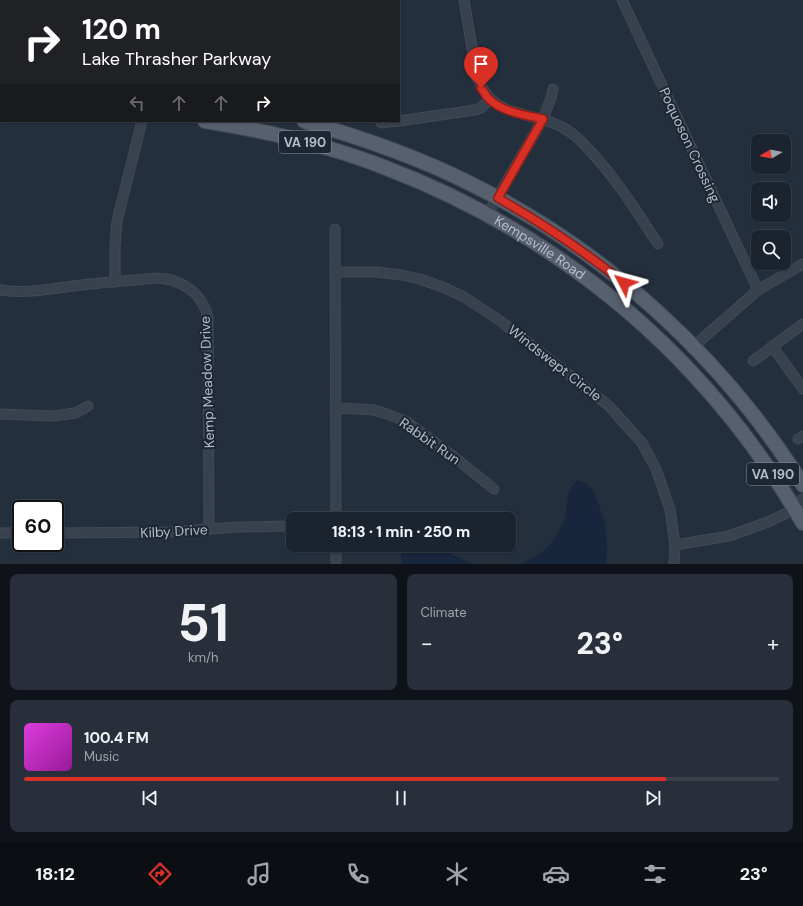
<!DOCTYPE html>
<meta charset="utf-8">
<style>
:root{--surface:#1b232e;--page:#282f3a;--text:#f1f3f6;--muted:#a0a4aa;--line:#39404a;--accent:#d93025}
body{margin:0;font-family:"DM Sans",sans-serif;background:var(--page);color:var(--text);height:100vh;display:flex;flex-direction:column;font-size:15px;white-space:nowrap}
*{box-sizing:border-box;margin:0}
p{font-size:13px;color:var(--muted)}
.icon{flex:none;width:22px;height:22px;fill:none;stroke:currentColor;stroke-width:2;stroke-linecap:round;stroke-linejoin:round}
.map{position:relative;height:564px;overflow:hidden}
.side{display:flex;flex-direction:column;gap:10px;padding:10px;background:#0f1319;flex:1}
.side>*{flex:none}
.hud{position:absolute;left:0px;top:0px;width:400px;height:122px;box-shadow:0 1px 3px #0004,0 0 0 1px var(--line);background:#202124;color:#fff;overflow:hidden}
.needle{width:26px;rotate:260deg}
.fabs{position:absolute;left:751px;top:134px;display:grid;gap:8px}
.fabs a{display:grid;place-items:center;width:40px;height:40px;border-radius:8px;background:var(--surface);box-shadow:0 1px 3px #0004,0 0 0 1px var(--line);font-size:20px}
.speed{position:absolute;left:12px;top:500px;display:flex;gap:8px;font-size:20px;font-weight:700;text-align:center}
.speed>*{display:grid;place-content:center;width:52px;height:52px;border-radius:50%;background:var(--surface);box-shadow:0 1px 3px #0004,0 0 0 1px var(--line);line-height:1}
.speed .limit{border:2px solid #111;border-radius:6px;background:#fff;color:#111}
.pin{position:absolute;display:grid;place-items:center;width:34px;height:34px;color:#fff;margin:-41px -17px;border-radius:50% 50% 50% 0;rotate:-45deg;box-shadow:0 0 4px #0007}
.pin .icon{rotate:45deg}
.me{position:absolute;width:44px;margin:-22px;rotate:309deg;stroke-linejoin:round;filter:drop-shadow(0 0 3px #0008)}
.turn{display:flex;align-items:center;gap:14px;height:84px;padding:0 16px;font-size:18px}
.turn .icon{width:52px;height:52px;stroke-width:2.5}
.turn b{display:block;font-size:28px;line-height:34px}
.lanes{display:flex;align-items:center;height:38px;padding:0 16px;background:#0003;justify-content:center;gap:20px;direction:ltr}
.lanes .off{opacity:.35}
.big{font-size:30px;font-weight:800;line-height:1.1}
.side .widget{flex:1;display:flex;flex-direction:column;justify-content:center;gap:6px;min-width:0;padding:0 14px;border-radius:8px;background:var(--page)}
.side .dial{align-items:center;gap:0}
.dial b{font-size:52px;line-height:1}
.song{display:flex;align-items:center;gap:12px}
.cover{width:48px;height:48px;border-radius:6px;background:linear-gradient(135deg,hsl(300 70% 55%),hsl(300 70% 35%))}
.played{height:4px;border-radius:2px;background:linear-gradient(90deg,var(--accent) 85%,var(--line) 85%)}
.keys{display:flex;justify-content:space-around;direction:ltr}
.heat{display:flex;justify-content:space-between;align-items:center;font-size:22px;direction:ltr}
.side .tiles{flex:1;display:grid;gap:10px;grid-template-columns:1fr 1fr}
.widget:last-child{grid-column:span 2}
.trip{position:absolute;left:286px;top:512px;width:230px;height:40px;border-radius:8px;background:var(--surface);box-shadow:0 1px 3px #0004,0 0 0 1px var(--line);font-weight:800;line-height:40px;text-align:center}
.menu{display:flex;height:64px;justify-content:space-around;align-items:center;background:#0b0e12;color:var(--muted)}
.menu .icon{width:28px;height:28px}
.menu .current{color:var(--accent)}
.menu b{font-size:18px;color:var(--text)}
.map>svg:first-child{display:block}
</style>
<div class="map">
<svg width="803" height="564" viewBox="0 0 803 564">
<rect width="100%" height="100%" fill="#242f3e"/>
<!-- water -->
<g fill="#17263c">
<path d="M577 480 587 484 594 492 605 522 607 549 606 564H517C521 563 527 562 531 559 546 552 561 533 565 517 568 503 566 489 577 480Z"/>
<path d="M400 545H442L455 556 473 564H402Z"/>
</g>
<g fill="none" stroke-linecap="round" stroke-linejoin="round">
<!-- stream -->
<g stroke="#17263c" stroke-width="2.5">
<path d="M268 0V1"/>
<path d="M2 1V0"/>
<path d="M0 8 1 4"/>
</g>
<defs>
<g id="minor">
<path d="M29 0 34 1"/>
<path d="M216 0V1"/>
<path d="M346 0V1"/>
<path d="M464 0 477 78C496 121 527 109 562 127 575 134 582 142 592 153 617 180 637 212 658 244"/>
<path d="M622 0 758 290"/>
<path d="M85 1V0"/>
<path d="M141 1V0"/>
<path d="M161 1V0"/>
<path d="M399 121 475 110 481 108 490 99"/>
<path d="M381 123 397 121"/>
<path d="M487 215 543 119 551 98 553 89"/>
<path d="M335 229 336 519"/>
<path d="M335 272H375L402 275 420 279 445 288 464 297 499 320 609 406 642 443 656 469 670 509 675 545 674 564"/>
<path d="M115 282V246L117 221 142 121"/>
<path d="M0 290C24 294 49 289 73 286 94 283 114 282 135 280 148 279 162 276 174 281 192 287 204 300 208 318L209 529"/>
<path d="M694 346 758 290 803 264"/>
<path d="M772 346 803 389"/>
<path d="M753 361 803 324"/>
<path d="M336 408 374 410 387 414 407 422 444 449 494 489"/>
<path d="M0 414 53 416 76 413 88 406"/>
<path d="M798 439 803 436"/>
<path d="M0 533H21"/>
<path d="M55 533 170 532 238 527 293 526"/>
<path d="M336 545V564"/>
<path d="M675 545 729 536 768 522 795 509"/>
</g>
<path id="tertiary" d="M795 509 803 500"/>
<g id="primary">
<path d="M0 66H1"/>
<path d="M0 86H1"/>
<path id="s1" d="M205 121C267 131 328 145 386 168 502 212 610 284 694 375 736 420 772 470 803 523"/>
<path d="M304 121C359 137 413 155 465 181 603 248 721 355 803 485"/>
</g>
</defs>
<!-- minor casing -->
<use href="#minor" stroke="#414a57" stroke-width="11"/>
<!-- tertiary casing -->
<use href="#tertiary" stroke="#414a57" stroke-width="13"/>
<!-- primary casing -->
<use href="#primary" stroke="#414a57" stroke-width="16"/>
<!-- minor -->
<use href="#minor" stroke="#38414e" stroke-width="9"/>
<!-- tertiary -->
<use href="#tertiary" stroke="#38414e" stroke-width="11"/>
<!-- primary -->
<use href="#primary" stroke="#56606e" stroke-width="14"/>
</g>
<g fill="none" stroke-linecap="round" stroke-linejoin="round">
<defs>
<path id="route" d="M481 88C484 92 486 96 489 99 502 112 525 115 543 119L498 198C542 223 584 251 624 283"/>
</defs>
<!-- route casing -->
<use href="#route" stroke="#8d1f18" stroke-width="10"/>
<!-- route -->
<use href="#route" stroke="#d93025" stroke-width="7"/>
</g>
<g text-anchor="middle" dominant-baseline="central" stroke-width="4" stroke-linejoin="round" paint-order="stroke">
<!-- shield labels -->
<g fill="#1d2633" stroke="#878f9c" stroke-width="1">
<rect x="279" y="131" width="52" height="22" rx="3"/>
<rect x="747" y="463" width="52" height="22" rx="3"/>
</g>
<g font-size="13" font-weight="bold" fill="#b4bcc9">
<text x="305" y="142">VA 190</text>
<text x="773" y="474">VA 190</text>
</g>
<!-- street labels -->
<g font-size="14" fill="#b4bcc9" stroke="#1d2633">
<text transform="translate(690 145) rotate(65)">Poquoson Crossing</text>
<text stroke="none"><textPath href="#s1" startOffset="361">Kempsville Road</textPath></text>
<text transform="translate(555 363) rotate(38)">Windswept Circle</text>
<text transform="translate(207 382) rotate(-92)">Kemp Meadow Drive</text>
<text transform="translate(430 441) rotate(35)">Rabbit Run</text>
<text transform="translate(174 531) rotate(-3)">Kilby Drive</text>
</g>
</g>
</svg>
<div class="fabs">
<a><svg class="needle" viewBox="-14 -14 28 28"><path d="M0-13l5 13h-10z" fill="#e53935"/><path d="M0 13l5-13h-10z" fill="#a0a4aa"/></svg></a>
<a><svg class="icon" aria-label="sound" viewBox="0 0 24 24"><path d="M4 9h4l5-4v14l-5-4H4zM17 9q2 3 0 6"/></svg></a>
<a><svg class="icon" aria-label="search" viewBox="0 0 24 24"><circle cx="10" cy="10" r="6"/><path d="M15 15l6 6"/></svg></a>
</div>
<div class="speed"><div class="limit">60</div></div>
<div class="pin" style="left:481px;top:88px;background:#d93025"><svg class="icon" aria-label="arrive" viewBox="0 0 24 24"><path d="M6 21V4h12l-3 4 3 4H6"/></svg></div>
<svg class="me" style="left:624px;top:283px" viewBox="-20 -20 40 40"><path d="M0-17L14 15 0 8-14 15z" fill="#d93025" stroke="#fff" stroke-width="4"/></svg>
<div class="trip">18:13 · 1 min · 250 m</div>
<div class="hud">
<div class="turn"><svg class="icon" aria-label="right" viewBox="0 0 24 24"><path d="M7 20v-9h11M14 6l5 5-5 5"/></svg><div><b>120 m</b>Lake Thrasher Parkway</div></div>
<div class="lanes"><svg class="icon off" aria-label="left" viewBox="0 0 24 24"><path d="M17 20v-9H6M10 6l-5 5 5 5"/></svg><svg class="icon off" aria-label="ahead" viewBox="0 0 24 24"><path d="M12 20V5M6 11l6-6 6 6"/></svg><svg class="icon off" aria-label="ahead" viewBox="0 0 24 24"><path d="M12 20V5M6 11l6-6 6 6"/></svg><svg class="icon" aria-label="right" viewBox="0 0 24 24"><path d="M7 20v-9h11M14 6l5 5-5 5"/></svg></div>
</div>
</div>
<section class="side">
<div class="tiles">
<div class="widget dial"><b>51</b><p>km/h</p></div>
<div class="widget"><p>Climate</p>
<div class="heat"><a>−</a><b class="big">23°</b><a>+</a></div>
</div>
<div class="widget">
<div class="song"><i class="cover"></i><div><b>100.4 FM</b><p>Music</p></div></div>
<div class="played"></div>
<div class="keys"><svg class="icon" aria-label="previous" viewBox="0 0 24 24"><path d="M18 5L8 12l10 7zM5 5v14"/></svg><svg class="icon" aria-label="pause" viewBox="0 0 24 24"><path d="M8 5v14M16 5v14"/></svg><svg class="icon" aria-label="next" viewBox="0 0 24 24"><path d="M6 5l10 7-10 7zM19 5v14"/></svg></div>
</div>
</div>
</section>
<nav class="menu">
<b>18:12</b>
<svg class="icon current" aria-label="directions" viewBox="0 0 24 24"><path d="M12 3l9 9-9 9-9-9zM9 14v-3h6M13 9l2 2-2 2"/></svg>
<svg class="icon" aria-label="music" viewBox="0 0 24 24"><path d="M9 18V5l10-2v13"/><circle cx="6" cy="18" r="3"/><circle cx="16" cy="16" r="3"/></svg>
<svg class="icon" aria-label="phone" viewBox="0 0 24 24"><path d="M5 4h4l2 5-3 2q2 4 5 5l2-3 5 2v4C11 20 4 13 5 4z"/></svg>
<svg class="icon" aria-label="climate" viewBox="0 0 24 24"><path d="M12 3v18M4 7l16 10M4 17L20 7"/></svg>
<svg class="icon" aria-label="car" viewBox="0 0 24 24"><path d="M5 17H2v-5l4-1 3-4h7l3 4 3 1v5h-3M9 17h6M6 11h13"/><circle cx="7" cy="17" r="2"/><circle cx="17" cy="17" r="2"/></svg>
<svg class="icon" aria-label="filters" viewBox="0 0 24 24"><path d="M4 7h16M4 17h16"/><circle cx="9" cy="7" r="2"/><circle cx="15" cy="17" r="2"/></svg>
<b>23°</b>
</nav>
